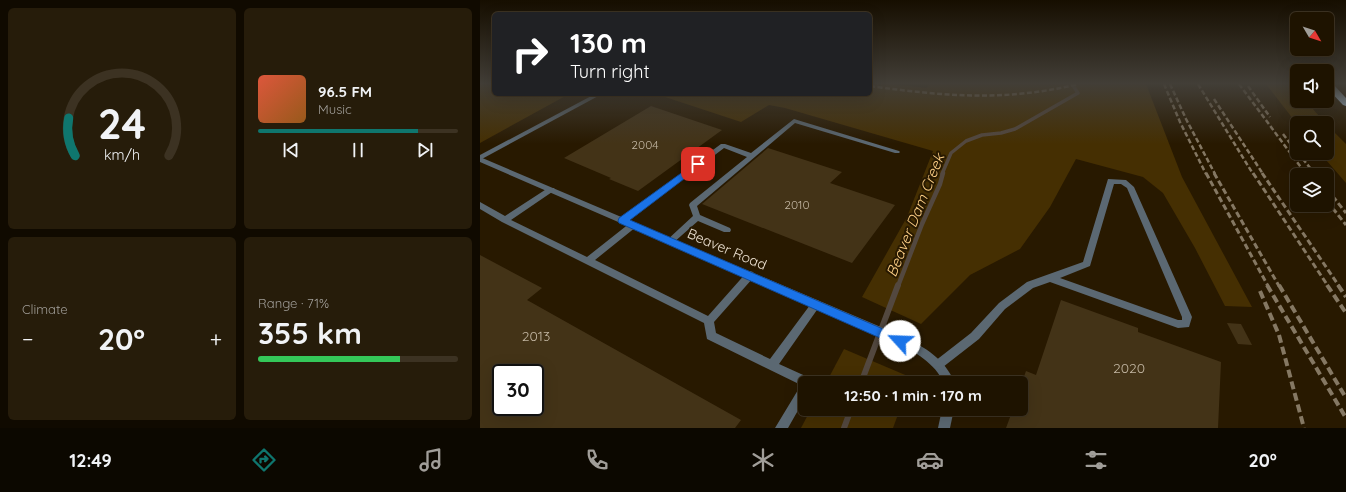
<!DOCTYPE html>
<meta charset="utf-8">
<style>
:root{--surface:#1e1300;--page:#261c0a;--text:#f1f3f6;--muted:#a19e99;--line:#3c3222;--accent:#0f766e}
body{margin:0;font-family:Quicksand,sans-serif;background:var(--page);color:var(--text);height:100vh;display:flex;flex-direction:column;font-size:15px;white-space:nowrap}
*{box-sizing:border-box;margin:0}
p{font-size:13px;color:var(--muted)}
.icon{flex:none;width:22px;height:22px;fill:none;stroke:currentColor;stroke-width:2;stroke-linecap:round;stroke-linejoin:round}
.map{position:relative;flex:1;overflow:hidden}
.panel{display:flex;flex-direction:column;gap:8px;padding:8px;background:#100a00;width:480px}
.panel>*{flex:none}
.guide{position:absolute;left:12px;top:12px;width:380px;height:84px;border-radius:6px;box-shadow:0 4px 16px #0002,0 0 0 1px var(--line);background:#202124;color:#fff;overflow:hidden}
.needle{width:26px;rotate:129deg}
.tools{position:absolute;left:810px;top:12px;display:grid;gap:8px}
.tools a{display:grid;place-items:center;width:44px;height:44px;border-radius:6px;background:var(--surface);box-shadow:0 4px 16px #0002,0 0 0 1px var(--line);font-size:20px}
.speed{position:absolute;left:12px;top:364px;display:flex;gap:8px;font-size:20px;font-weight:700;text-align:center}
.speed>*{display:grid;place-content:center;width:52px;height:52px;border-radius:50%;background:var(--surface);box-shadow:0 4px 16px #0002,0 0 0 1px var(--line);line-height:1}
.speed .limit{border:2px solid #111;border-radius:6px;background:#fff;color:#111}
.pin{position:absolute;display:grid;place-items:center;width:34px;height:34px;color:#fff;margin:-17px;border-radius:8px;box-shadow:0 2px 6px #0006}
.me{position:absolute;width:44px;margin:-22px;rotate:295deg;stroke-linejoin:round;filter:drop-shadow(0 0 3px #0008)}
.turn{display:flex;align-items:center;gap:14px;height:84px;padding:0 12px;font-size:18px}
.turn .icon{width:52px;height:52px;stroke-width:2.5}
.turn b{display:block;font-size:28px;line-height:34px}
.big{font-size:30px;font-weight:700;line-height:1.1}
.panel .card{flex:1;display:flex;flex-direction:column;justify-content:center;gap:6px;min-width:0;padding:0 14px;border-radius:6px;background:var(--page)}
.panel .dial{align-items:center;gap:0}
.dial svg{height:104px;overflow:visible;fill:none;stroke:var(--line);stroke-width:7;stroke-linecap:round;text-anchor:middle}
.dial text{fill:var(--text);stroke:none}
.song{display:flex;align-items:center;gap:12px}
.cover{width:48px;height:48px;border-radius:6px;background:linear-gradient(135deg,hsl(10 70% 55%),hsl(30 70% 35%))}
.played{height:4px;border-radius:2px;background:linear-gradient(90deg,var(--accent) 80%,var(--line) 80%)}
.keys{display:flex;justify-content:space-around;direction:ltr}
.heat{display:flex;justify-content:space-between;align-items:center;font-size:22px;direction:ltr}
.charge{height:6px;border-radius:3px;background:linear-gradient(90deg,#34c759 71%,var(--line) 0)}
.panel .tiles{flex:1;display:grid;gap:8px;grid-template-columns:repeat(2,1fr)}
.trip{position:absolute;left:318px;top:376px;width:230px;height:40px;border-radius:6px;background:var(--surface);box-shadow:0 4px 16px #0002,0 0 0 1px var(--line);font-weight:700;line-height:40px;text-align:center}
.menu{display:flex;height:64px;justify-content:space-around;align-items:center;background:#0c0800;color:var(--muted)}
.menu .icon{width:28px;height:28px}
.menu .selected{color:var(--accent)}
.menu b{font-size:18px;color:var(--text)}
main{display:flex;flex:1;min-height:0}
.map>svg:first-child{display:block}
</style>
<main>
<section class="panel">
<div class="tiles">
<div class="card dial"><svg viewBox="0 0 100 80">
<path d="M14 69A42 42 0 1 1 86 69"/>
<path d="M14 69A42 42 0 0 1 9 40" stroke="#0f766e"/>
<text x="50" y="56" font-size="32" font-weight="700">24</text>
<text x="50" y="72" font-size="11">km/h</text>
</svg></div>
<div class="card">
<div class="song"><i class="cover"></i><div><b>96.5 FM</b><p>Music</p></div></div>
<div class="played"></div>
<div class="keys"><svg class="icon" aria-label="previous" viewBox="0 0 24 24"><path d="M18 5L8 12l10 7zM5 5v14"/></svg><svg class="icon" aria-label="pause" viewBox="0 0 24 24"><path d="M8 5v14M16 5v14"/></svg><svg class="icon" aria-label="next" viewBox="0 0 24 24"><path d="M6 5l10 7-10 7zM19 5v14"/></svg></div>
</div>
<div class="card"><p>Climate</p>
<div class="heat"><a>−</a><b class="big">20°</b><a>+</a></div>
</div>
<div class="card"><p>Range · 71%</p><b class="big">355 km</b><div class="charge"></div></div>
</div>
</section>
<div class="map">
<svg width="866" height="428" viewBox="0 0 866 428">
<rect width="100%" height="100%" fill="#281900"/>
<!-- green -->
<g fill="#452f02">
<path d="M0 84H14V94H89L0 143Z"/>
<path d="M390 84H414L447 88 449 84H666L702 177 772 307 745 306 715 248 683 193 663 177 596 159 570 207 540 249 490 275 441 324 382 297 427 217 453 151 305 108 289 105 261 122 176 94H390Z"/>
<path d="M786 84H812L817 90V101H826L845 123 817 124Z"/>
<path d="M847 125 866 144V183L840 153H847Z"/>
<path d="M364 349 430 377 428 383H346Z"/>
<path d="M331 409H420L413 428H321Z"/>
</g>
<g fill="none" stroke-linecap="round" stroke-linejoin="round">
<!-- stream-far2 -->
<path stroke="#53483f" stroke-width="3.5" d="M462 174 471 153 486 141 502 135 521 133 535 129 598 93 592 84"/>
<!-- stream-far1 -->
<path stroke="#53483f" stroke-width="4.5" d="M418 286 442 224 460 184 463 173"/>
<!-- stream -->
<g stroke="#53483f" stroke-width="6">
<path d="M381 383 418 285"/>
<path d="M364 428 371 409"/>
</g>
</g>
<!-- building -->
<g fill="#433317" fill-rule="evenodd">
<path d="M171 106 242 130 158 191 129 179 131 178 84 158Z"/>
<path d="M288 148 362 172 350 183 415 205 372 263 222 204Z"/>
<path d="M0 255 62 288 47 300 261 420 255 428H0ZM21 373H55V407H21Z"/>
<path d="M581 300 658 328V332L741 362 738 428H526L533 409H541V385L546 371 556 375Z"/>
<path d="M747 323 761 324 772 345 758 344Z"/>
</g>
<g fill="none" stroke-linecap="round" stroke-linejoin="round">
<!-- service -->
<g fill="#5b6872" fill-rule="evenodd">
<path d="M314 119 419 151 420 152 419 153H415L315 123 217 206 220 215 250 228 251 230 250 232H244L218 221 193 243H187L186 241 213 216 209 205 210 203 267 157 244 148 146 223H140L139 221 140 219 241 144H245L271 153Z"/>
<path d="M628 179 646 180 654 187 712 317 709 327 698 328 570 282 553 288 525 309 499 339 463 367 459 369 455 367 454 364 455 361 491 333 519 303 547 282 603 262ZM634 184H641L647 188 702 317V320H698L580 278 610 266Z"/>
<path d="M68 188H74L75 190 31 220 107 257 150 223H156L157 225 156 227 115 260 228 316 267 272 270 271 273 272 275 275 273 278 234 322 236 333 290 359 333 301 336 300 339 301 341 304 339 307 299 364 332 379 333 383H325V398L308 428H295L321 385 227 339 224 323 22 222 0 209V202L25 216Z"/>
</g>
<!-- minor -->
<g fill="#5b6872" fill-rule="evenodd">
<path d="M0 157 422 336C446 348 464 358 475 383H464C455 363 435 352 415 342L0 162Z"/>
<path d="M462 409H474L470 428H458Z"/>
</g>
<!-- tertiary -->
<path fill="#5b6872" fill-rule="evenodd" d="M115 94H122L0 160V155Z"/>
<!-- motorway -->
<path fill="#b4d3ed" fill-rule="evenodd" d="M847 84H853L866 98V106L863 105 847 88Z"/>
<!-- rail-far2 -->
<g stroke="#857863" stroke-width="2.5" stroke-dasharray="5 2.5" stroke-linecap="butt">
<path d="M684 84 700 122 726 174"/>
<path d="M690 84 706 119 735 174"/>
<path d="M718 84 773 174"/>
<path d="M759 84 826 174"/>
<path d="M390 86C464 96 524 102 598 84"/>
<path d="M768 86 790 117"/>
<path d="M734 99 783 174"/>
<path d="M803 134 817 152"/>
<path d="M818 153 835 174"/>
</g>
<!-- rail-far1 -->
<g stroke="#857863" stroke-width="3" stroke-dasharray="6 3" stroke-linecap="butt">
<path d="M726 173 788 286"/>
<path d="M734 173 799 286"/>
<path d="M773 173 848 286"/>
<path d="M782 173 859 286"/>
<path d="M825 173 827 175"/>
<path d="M834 173 836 175"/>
<path d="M847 189 866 213"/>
<path d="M847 201 866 225"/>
</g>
<!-- rail -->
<g stroke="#857863" stroke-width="4" stroke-dasharray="8 4" stroke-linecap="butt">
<path d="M787 285 866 418"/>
<path d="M799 285 866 398"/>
<path d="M847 285 866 313"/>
<path d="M858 285 866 297"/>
<path d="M780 291 799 335 824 428"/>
</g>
</g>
<!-- sky -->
<linearGradient id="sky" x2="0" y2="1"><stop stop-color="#160e00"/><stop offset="0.58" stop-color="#423e37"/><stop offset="1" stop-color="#423e37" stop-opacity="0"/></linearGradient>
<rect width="866" height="144" fill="url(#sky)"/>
<!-- route -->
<path fill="#1a73e8" stroke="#114b97" d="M218 161 221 162V166L150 220 424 338 426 341 424 345 420 347 416 345 139 223 138 221 139 218Z"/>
<g text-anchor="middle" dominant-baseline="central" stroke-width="4" stroke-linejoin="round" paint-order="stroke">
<!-- number labels -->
<g font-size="12" fill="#c2b6a2">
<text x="165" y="144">2004</text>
<text x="317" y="204">2010</text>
</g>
<!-- street labels -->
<g font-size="14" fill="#ece1d1" stroke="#281900">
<text transform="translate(247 249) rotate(23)">Beaver Road</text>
</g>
<!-- near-number labels -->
<g font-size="14" fill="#c2b6a2">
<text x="56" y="336">2013</text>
<text x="649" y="368">2020</text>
</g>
<!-- water labels -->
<g font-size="15" font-style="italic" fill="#fcce84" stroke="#281900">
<text transform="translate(435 215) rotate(-68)">Beaver Dam Creek</text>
</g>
</g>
</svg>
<div class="tools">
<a><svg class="needle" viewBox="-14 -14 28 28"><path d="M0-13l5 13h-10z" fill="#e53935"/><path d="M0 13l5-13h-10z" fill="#a19e99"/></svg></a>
<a><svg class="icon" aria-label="sound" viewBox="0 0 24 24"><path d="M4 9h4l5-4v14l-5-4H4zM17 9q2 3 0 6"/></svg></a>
<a><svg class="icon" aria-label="search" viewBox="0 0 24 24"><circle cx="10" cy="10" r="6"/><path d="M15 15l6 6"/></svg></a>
<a><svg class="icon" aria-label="layers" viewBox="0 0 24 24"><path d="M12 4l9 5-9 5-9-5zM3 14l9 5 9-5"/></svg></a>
</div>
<div class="speed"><div class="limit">30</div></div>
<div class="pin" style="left:218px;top:164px;background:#d93025"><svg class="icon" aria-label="arrive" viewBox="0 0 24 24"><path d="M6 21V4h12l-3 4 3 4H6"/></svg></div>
<svg class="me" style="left:420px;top:341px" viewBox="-20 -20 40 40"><circle r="19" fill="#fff"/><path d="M0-13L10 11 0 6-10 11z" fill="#1a73e8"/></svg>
<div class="trip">12:50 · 1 min · 170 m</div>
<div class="guide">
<div class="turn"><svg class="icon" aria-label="right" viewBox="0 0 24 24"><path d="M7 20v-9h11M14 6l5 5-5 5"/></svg><div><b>130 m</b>Turn right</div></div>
</div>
</div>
</main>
<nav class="menu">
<b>12:49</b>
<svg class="icon selected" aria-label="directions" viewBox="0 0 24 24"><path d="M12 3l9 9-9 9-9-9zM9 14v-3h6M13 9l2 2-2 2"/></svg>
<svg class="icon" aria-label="music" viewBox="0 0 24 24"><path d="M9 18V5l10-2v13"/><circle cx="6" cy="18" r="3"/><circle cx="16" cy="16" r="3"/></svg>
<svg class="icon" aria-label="phone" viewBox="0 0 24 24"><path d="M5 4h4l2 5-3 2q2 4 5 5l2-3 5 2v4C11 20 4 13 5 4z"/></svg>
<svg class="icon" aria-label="climate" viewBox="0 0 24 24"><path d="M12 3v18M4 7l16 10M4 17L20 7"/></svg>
<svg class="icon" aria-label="car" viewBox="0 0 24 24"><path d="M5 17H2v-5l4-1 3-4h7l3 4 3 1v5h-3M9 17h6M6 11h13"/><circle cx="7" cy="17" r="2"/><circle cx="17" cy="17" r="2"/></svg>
<svg class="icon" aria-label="filters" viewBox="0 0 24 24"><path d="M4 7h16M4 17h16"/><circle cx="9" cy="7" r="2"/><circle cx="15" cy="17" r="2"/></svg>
<b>20°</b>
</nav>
